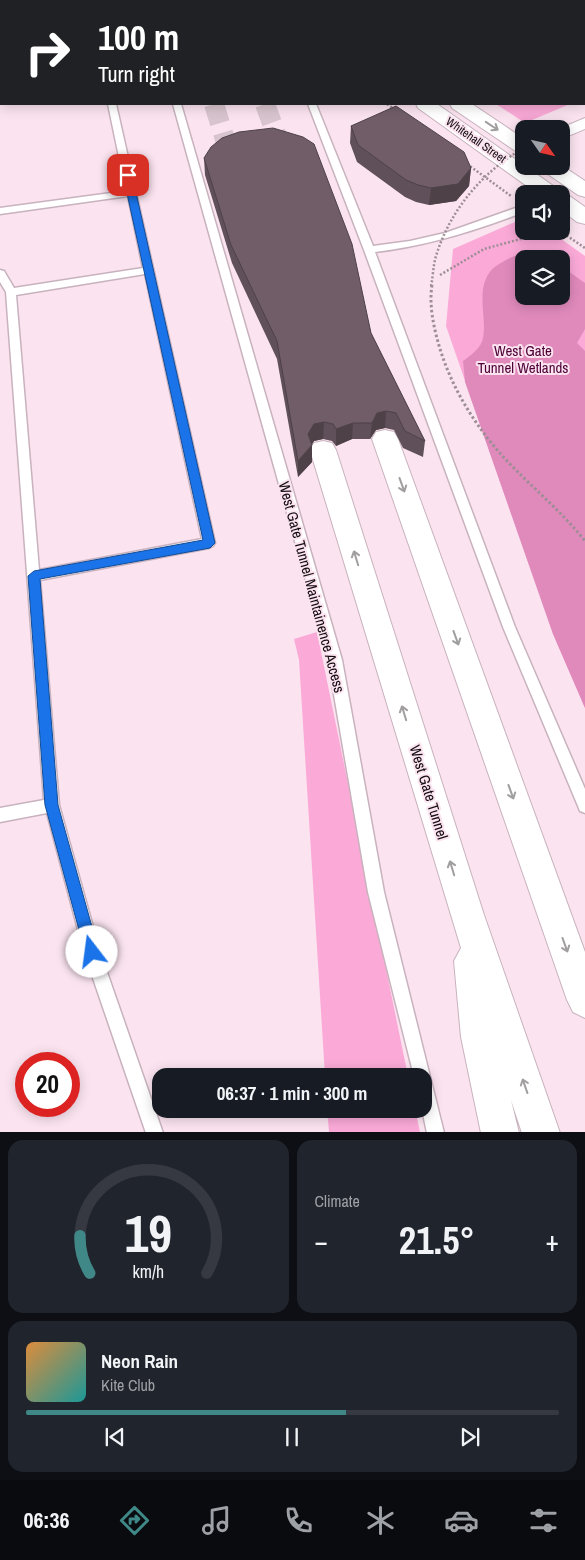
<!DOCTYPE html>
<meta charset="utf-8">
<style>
:root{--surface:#171b24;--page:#20242c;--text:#f1f3f6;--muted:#9ea1a6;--line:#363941;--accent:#3f8887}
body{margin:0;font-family:"Archivo Narrow",sans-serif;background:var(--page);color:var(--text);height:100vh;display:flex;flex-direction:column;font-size:19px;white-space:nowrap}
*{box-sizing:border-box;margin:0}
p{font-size:16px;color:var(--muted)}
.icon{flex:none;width:28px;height:28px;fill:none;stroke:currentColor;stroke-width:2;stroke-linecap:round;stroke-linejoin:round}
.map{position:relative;height:1132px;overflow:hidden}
.drawer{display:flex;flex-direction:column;gap:8px;padding:8px;background:#0d0f14;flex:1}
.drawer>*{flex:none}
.top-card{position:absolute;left:0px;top:0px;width:585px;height:105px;box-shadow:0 2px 12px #0003;background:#202124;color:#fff;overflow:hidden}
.needle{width:32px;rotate:124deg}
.controls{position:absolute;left:515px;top:120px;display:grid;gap:10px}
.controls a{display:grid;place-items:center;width:55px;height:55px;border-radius:10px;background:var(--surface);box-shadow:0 2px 12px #0003;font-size:25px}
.speed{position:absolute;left:15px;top:1052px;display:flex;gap:10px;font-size:25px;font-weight:700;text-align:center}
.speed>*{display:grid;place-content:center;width:65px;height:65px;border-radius:50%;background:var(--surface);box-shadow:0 2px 12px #0003;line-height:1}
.speed .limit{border:8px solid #d22;background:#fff;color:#111}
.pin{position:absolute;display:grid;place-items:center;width:42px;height:42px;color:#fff;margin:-21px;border-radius:10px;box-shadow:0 2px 8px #0006}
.me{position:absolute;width:55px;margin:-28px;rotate:345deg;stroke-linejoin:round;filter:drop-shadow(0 0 4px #0008)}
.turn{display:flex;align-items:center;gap:18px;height:105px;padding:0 15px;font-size:22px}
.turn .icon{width:65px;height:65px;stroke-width:2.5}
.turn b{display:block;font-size:35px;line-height:42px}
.big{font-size:38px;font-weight:800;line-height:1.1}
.drawer .widget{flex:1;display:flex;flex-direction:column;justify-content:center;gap:8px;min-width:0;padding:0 18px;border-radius:15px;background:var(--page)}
.drawer .dial{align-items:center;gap:0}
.dial svg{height:130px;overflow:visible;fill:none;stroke:var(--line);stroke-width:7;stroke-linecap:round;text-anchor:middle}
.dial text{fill:var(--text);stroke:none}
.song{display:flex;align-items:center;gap:15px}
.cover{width:60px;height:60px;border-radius:8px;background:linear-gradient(135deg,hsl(30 70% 55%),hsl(180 70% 35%))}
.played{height:5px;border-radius:2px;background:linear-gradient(90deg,var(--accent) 60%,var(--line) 60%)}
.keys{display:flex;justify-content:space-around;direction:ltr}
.heat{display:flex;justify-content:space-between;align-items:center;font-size:28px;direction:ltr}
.drawer .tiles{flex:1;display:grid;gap:8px;grid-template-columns:1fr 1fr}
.widget:last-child{grid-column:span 2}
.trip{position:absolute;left:152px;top:1068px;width:280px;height:50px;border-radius:15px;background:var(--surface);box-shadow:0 2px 12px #0003;font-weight:800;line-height:50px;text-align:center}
.tabs{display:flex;height:80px;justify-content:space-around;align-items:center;background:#090b0e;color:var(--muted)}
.tabs .icon{width:35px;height:35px}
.tabs .on{color:var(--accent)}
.tabs b{font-size:22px;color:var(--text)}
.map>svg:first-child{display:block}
</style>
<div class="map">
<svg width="585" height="1133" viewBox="0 0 585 1133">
<rect width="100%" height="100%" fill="#fbe4f0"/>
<!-- green -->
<g fill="#fbaad8" fill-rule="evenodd">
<path d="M343 0H585V97L584 1Z"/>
<path d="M496 104H570L525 123Z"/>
<path d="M524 218V231H550L585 256V708L553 634 446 326 453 249ZM524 259H561V296H524Z"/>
<path d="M317 632 408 1076H325L299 660 294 639Z"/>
<path d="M327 1109H415L420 1132H329Z"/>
</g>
<!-- water -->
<path fill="#e08abc" d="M525 251 535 253 548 259H524V296H561V266L585 283V329L577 343 585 351V708L553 634 465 382 463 361C470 356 482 347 483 338 487 317 476 293 489 273 496 263 513 257 525 251Z"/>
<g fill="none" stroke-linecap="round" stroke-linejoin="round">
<!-- highway-tunnel -->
<g stroke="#d8c4ce" stroke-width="20" stroke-dasharray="20 10" stroke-linecap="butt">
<path d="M214 104 235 172"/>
<path d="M265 104 287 164"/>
</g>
<defs>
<g id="lane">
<rect x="85" y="0" width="8" height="1"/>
<path d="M140 0H148L149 1H141Z"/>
<path d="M108 104H116L215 543 213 546 209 548 40 580 59 805 100 952 163 1133H146L84 952 47 813 0 822V808L44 800 6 292 0 282V270L4 271 14 288 143 268 128 196 0 214V208L126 191ZM145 274 202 539 39 570 16 295Z"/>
<path d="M173 104H181L342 660 384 892 444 1133H427L422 1109H424V1076H414L368 892 328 660Z"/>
<path d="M308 104H316L373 246 410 241 445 233 524 205V212C475 231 427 246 375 252L515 627 585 789V813L580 811 578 806 503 627 364 250Z"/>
</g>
<path id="street" d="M585 118V129L561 139V129H559Z"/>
<g id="primary">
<path d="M269 0H287L288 1H270Z"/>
<path d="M299 0H318L319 1H300Z"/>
<path d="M416 104H437L559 190 562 194 568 195 585 207V224L577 222 561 210V194H538L418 108Z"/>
<path d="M450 104H472L524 139V154L517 152 452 108Z"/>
<path d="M561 165 585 181V197L578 195 542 170 539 166Z"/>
</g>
<g id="highway">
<path d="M385 430 394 432 398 439 585 952V1018L573 1012 567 1000 372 439 376 432Z"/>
<path d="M323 441 332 443 336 450 484 915 560 1133H522L511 1100 519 1133H481L461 1037 454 961 461 948 310 450 314 443Z"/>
</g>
</defs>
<!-- lane casing -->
<use href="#lane" stroke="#c8b2be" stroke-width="3"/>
<!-- street casing -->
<use href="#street" stroke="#c8b2be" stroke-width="2"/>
<!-- primary casing -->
<use href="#primary" stroke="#c8b2be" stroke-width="2"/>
<!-- highway casing -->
<use href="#highway" stroke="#c8b2be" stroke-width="2"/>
<!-- path -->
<g stroke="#9d8d95" stroke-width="2.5" stroke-dasharray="2 2" stroke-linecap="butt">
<path d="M247 0 249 1"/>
<path d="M505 0 507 1"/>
<path d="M387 104 394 109"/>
<path d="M534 129 548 123"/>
<path d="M467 164 511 196"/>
<path d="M560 231 585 248"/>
<path d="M440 275 484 249 550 231"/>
</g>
<!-- lane -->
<use href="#lane" fill="#fff" fill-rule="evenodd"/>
<!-- street -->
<use href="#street" fill="#fff" fill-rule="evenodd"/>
<!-- primary -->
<use href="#primary" fill="#fff" fill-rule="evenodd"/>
<!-- highway -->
<use href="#highway" fill="#fff" fill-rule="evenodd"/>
<!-- path-bridge-far1 -->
<path stroke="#9d8d95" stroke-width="2.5" stroke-dasharray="2 2" stroke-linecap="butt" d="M431 286C433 277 433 266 436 256 450 210 483 171 524 148"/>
<!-- path-bridge -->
<path stroke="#9d8d95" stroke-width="3" stroke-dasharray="2.5 2.5" stroke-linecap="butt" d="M432 285C429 304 433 324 438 342 450 386 476 428 508 462 534 489 562 512 585 541"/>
</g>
<!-- wall -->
<g fill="#605059">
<path d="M351 126 471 168 469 186 456 201 429 205 416 202 405 197 357 162 350 143Z"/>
<path d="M204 158 371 333 425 441 423 457 403 448 394 430 385 428 376 430 370 439H352L336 446 332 441 323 439 314 441 312 444V462L298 477 277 359 232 263 205 175Z"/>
</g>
<!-- shaded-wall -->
<g fill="#4e4148">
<path d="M471 168 469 186 456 201 429 205 431 188Z"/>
<path d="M386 411 385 428 376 430 370 439 372 423 377 413Z"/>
<path d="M324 422 323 439 314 441 311 446 312 445V462L298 477V461L308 434 314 424Z"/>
<path d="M353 423 352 439 336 446V429Z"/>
</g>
<!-- building -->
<g fill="#705d67" stroke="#4e4148">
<path d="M396 106 464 152 471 168 458 184 431 188 418 185 406 180 358 145 351 126Z"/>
<path d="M273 128 303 137 314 144 352 244 371 333 425 441 405 431 396 413 386 411 377 413 372 423H353L336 429 333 424 324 422 314 424 308 434 312 445 298 461 277 341 231 245 204 158 211 147 222 138 239 132Z"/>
</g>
<!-- one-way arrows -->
<defs><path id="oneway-shaft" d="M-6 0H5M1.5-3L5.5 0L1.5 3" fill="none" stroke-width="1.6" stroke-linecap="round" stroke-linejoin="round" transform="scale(1.25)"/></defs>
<g stroke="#a19e9f">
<use href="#oneway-shaft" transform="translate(492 126) rotate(34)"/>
<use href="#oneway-shaft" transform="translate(402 485) rotate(70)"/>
<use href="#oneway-shaft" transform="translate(356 558) rotate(-107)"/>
<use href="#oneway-shaft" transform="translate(456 638) rotate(70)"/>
<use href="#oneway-shaft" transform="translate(404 713) rotate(-107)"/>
<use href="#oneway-shaft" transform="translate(511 792) rotate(70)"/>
<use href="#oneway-shaft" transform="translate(452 868) rotate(-107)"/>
<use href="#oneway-shaft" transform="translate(565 945) rotate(70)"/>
<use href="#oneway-shaft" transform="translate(525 1086) rotate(-109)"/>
</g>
<!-- route -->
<path fill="#1a73e8" stroke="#114b97" d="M125 173 132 175 215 543 210 548 40 579 58 805 99 952 97 957 92 959 87 957 85 952 45 805 28 576 34 571 203 540 123 175Z"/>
<g text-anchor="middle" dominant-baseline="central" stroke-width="4" stroke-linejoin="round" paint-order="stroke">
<!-- far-street labels -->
<g font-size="12" fill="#130c10" stroke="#fbe4f0">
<text transform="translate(476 140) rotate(35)">Whitehall Street</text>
</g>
<!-- park labels -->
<g font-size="15" fill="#4e0037" stroke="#fbe4f0">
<text x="523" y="350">West Gate<tspan x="523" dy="17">Tunnel Wetlands</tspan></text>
</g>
<!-- street labels -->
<g font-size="15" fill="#130c10" stroke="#fbe4f0">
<text transform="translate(312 587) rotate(75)">West Gate Tunnel Maintainence Access</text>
<text transform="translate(429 792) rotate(73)">West Gate Tunnel</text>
</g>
</g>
</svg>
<div class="controls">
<a><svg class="needle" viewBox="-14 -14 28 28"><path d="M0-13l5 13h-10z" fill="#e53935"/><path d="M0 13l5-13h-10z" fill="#9ea1a6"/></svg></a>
<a><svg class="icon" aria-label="sound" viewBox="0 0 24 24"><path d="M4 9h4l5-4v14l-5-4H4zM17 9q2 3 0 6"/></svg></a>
<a><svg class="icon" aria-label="layers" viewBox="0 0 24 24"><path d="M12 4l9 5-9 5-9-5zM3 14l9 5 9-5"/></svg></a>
</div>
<div class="speed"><div class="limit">20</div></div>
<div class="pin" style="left:128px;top:175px;background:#d93025"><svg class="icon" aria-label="arrive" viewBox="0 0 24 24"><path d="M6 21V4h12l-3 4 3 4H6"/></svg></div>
<svg class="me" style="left:92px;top:952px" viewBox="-20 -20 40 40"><circle r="19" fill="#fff"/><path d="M0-13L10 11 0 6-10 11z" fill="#1a73e8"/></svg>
<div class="trip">06:37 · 1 min · 300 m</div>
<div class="top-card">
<div class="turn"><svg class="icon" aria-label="right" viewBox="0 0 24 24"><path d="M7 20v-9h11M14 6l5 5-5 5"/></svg><div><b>100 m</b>Turn right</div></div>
</div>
</div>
<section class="drawer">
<div class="tiles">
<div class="widget dial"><svg viewBox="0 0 100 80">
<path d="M14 69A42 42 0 1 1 86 69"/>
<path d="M14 69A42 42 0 0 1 8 46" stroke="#3f8887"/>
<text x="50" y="56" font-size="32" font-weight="700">19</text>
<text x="50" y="72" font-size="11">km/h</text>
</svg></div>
<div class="widget"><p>Climate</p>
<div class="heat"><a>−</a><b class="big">21.5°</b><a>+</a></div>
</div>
<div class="widget">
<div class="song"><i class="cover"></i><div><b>Neon Rain</b><p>Kite Club</p></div></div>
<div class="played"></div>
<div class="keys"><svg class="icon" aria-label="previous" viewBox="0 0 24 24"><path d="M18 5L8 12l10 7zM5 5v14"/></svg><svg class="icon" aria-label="pause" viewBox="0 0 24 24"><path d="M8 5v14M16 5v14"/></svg><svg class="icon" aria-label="next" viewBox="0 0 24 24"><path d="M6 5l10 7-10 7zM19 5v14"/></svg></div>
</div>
</div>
</section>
<nav class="tabs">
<b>06:36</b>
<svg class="icon on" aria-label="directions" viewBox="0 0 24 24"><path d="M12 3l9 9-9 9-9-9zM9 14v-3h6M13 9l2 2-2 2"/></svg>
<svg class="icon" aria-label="music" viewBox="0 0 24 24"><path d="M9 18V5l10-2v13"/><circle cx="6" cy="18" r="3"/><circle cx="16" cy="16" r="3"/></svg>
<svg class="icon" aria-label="phone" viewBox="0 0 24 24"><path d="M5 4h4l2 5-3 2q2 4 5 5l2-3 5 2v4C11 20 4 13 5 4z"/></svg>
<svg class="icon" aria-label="climate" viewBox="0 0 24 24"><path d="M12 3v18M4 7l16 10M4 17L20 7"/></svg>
<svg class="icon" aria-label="car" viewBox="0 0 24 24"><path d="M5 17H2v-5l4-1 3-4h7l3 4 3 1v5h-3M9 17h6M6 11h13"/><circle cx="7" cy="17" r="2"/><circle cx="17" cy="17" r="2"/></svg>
<svg class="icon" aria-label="filters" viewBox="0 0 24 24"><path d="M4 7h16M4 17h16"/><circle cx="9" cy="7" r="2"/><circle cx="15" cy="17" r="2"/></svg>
</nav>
